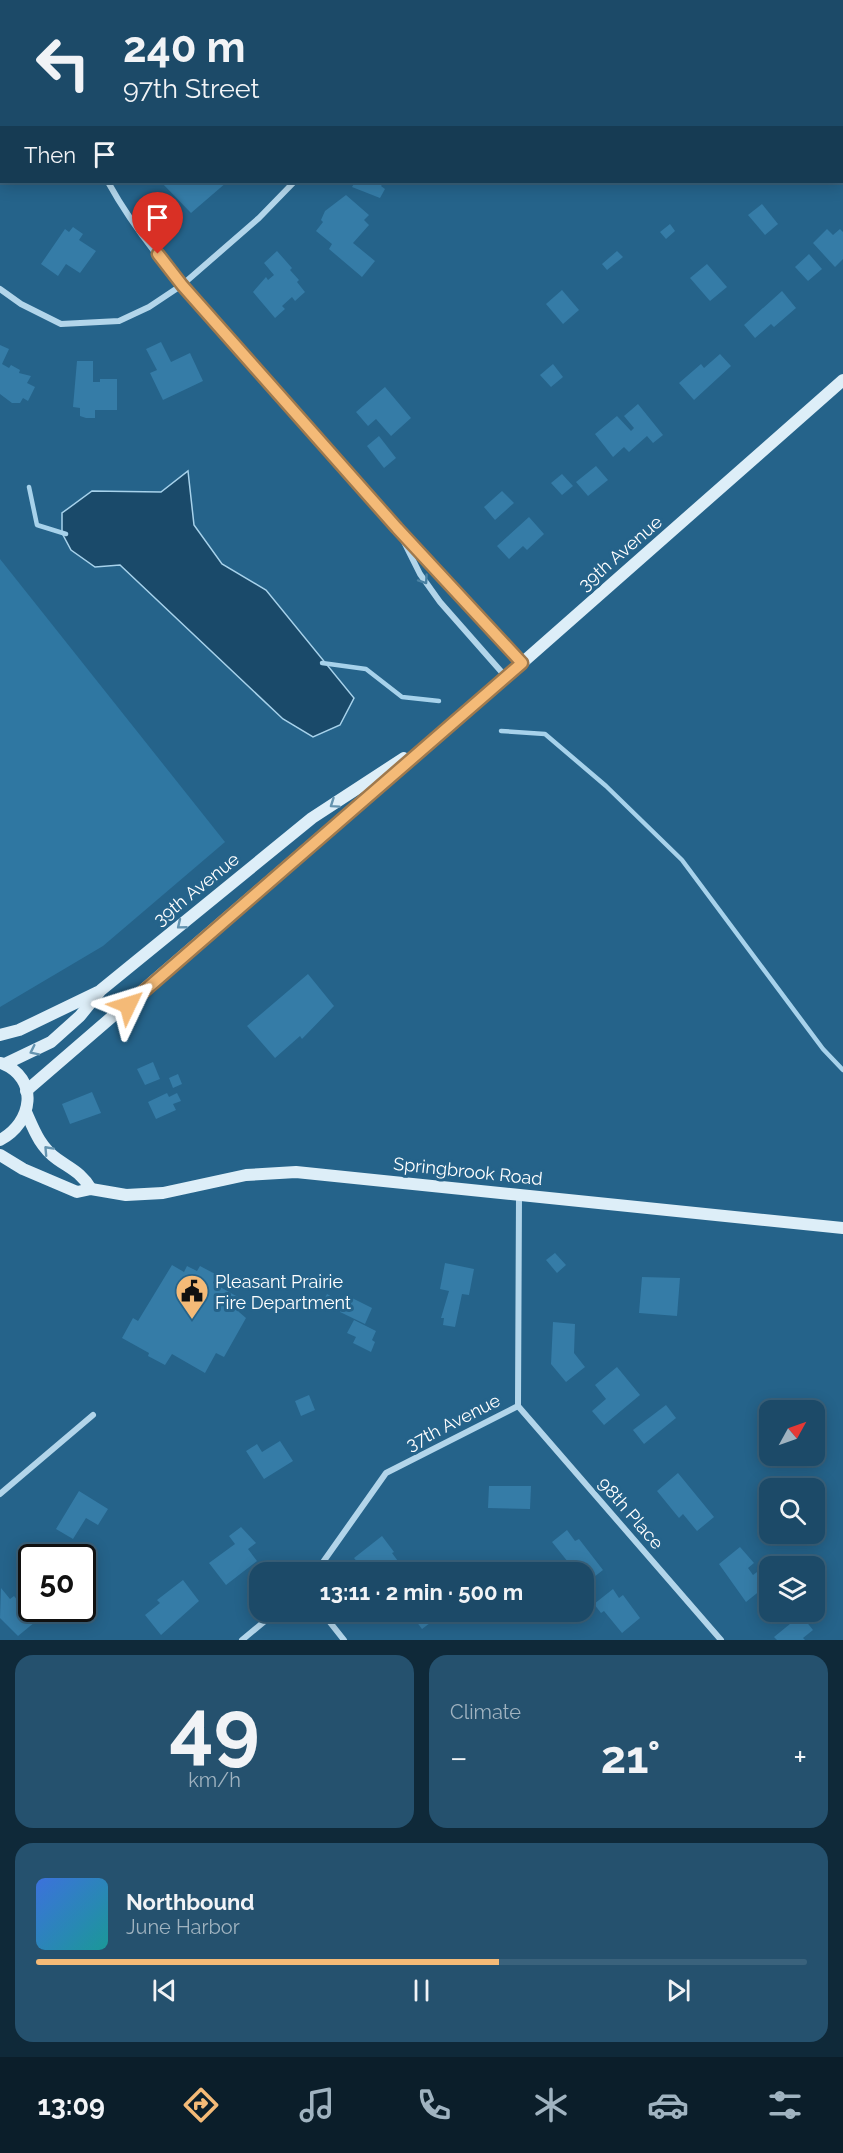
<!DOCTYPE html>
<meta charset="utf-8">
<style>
:root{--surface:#1c4a68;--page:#25516e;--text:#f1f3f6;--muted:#a0b3c0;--line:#3a627c;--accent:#f4ba77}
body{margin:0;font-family:Raleway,sans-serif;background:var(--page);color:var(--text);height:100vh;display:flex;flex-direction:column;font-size:22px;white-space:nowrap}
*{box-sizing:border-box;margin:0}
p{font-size:20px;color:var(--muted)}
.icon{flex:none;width:33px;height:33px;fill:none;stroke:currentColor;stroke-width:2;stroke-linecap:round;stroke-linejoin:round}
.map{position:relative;height:1640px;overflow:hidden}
.panel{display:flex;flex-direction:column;gap:15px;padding:15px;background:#0f2939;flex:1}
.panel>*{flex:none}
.banner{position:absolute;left:0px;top:0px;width:843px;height:183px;box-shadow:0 3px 15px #0003,0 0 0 2px var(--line);background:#1c4a68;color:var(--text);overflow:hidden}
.needle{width:39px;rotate:50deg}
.tools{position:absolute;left:759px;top:1400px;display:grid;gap:12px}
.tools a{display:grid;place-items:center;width:66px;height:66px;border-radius:12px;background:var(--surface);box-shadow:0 3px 15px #0003,0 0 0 2px var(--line);font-size:30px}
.speed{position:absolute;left:18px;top:1544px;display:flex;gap:12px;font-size:30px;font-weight:700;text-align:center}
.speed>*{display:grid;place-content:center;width:78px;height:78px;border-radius:50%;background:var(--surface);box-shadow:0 3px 15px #0003,0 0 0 2px var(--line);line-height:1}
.speed .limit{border:3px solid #111;border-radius:9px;background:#fff;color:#111}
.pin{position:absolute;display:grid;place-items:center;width:51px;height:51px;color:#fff;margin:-62px -26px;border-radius:50% 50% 50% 0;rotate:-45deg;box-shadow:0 0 6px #0007}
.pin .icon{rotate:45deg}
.me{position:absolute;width:66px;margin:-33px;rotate:49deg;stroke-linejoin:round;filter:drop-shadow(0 0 4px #0008)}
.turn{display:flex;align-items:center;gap:21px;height:126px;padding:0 24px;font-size:27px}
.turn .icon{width:78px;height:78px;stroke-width:2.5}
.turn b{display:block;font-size:42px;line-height:51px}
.then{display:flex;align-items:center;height:57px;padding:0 24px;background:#0003;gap:12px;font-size:22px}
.big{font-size:45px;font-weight:700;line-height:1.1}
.panel .card{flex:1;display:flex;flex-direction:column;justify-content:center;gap:9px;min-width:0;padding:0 21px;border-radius:18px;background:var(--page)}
.panel .dial{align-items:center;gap:0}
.dial b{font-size:78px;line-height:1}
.song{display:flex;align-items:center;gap:18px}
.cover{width:72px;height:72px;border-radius:9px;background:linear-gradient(135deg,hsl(220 70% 55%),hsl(180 70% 35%))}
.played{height:6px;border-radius:3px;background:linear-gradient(90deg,var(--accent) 60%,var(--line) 60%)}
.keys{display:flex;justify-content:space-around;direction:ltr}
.heat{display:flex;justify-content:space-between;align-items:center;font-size:33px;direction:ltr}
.panel .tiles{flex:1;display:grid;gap:15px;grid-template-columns:1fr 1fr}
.card:last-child{grid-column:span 2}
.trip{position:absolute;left:249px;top:1562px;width:345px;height:60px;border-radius:18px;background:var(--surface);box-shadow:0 3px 15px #0003,0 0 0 2px var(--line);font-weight:700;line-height:60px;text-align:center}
.tab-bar{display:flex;height:96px;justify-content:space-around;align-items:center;background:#0b1e2a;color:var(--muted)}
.tab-bar .icon{width:42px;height:42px}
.tab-bar .selected{color:var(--accent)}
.tab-bar b{font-size:27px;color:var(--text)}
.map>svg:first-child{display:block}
</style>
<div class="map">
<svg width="843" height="1640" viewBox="0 0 843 1640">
<rect width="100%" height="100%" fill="#25638a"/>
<!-- green -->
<path fill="#2f77a2" d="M0 559 225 842 103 946 0 1007Z"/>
<!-- water -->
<path fill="#1a4a6a" stroke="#a7d2eb" stroke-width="1.5" d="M188 471 194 525 222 564 266 590 354 698 340 725 313 737 283 719 120 565 95 567 71 550 62 533V513L92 491 161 492Z"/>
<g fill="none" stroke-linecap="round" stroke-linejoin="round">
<!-- stream -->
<g stroke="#a7d2eb" stroke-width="4.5">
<path d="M29 487 37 525 66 534"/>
<path d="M322 663 366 669 402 697 439 701"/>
<path d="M501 731 545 734 606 786 682 860 823 1049 843 1070"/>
</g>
</g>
<!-- building -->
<g fill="#357ca7">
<path d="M161 182H227L191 213Z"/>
<path d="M355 182H384L381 186 385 189 380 198 352 187Z"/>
<path d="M346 195 369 215 364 220 369 225 353 243 375 261 362 277 329 249 332 244 316 231 323 222 321 220 325 211Z"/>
<path d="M762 204 778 224 765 235 748 215Z"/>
<path d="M670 224 675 231 666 239 660 232Z"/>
<path d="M73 227 83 234 79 240 96 251 80 273 66 264 58 276 41 264 65 229 69 232Z"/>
<path d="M827 229 833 235 840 229 843 232V259L835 267 813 243Z"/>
<path d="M277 251 292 268 290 270 299 280 297 282 305 292 295 301 292 297 282 306 285 309 275 318 253 292 266 277 268 280 274 275 264 263Z"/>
<path d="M617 251 623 257 607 270 602 264Z"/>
<path d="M809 254 822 269 808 281 795 267Z"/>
<path d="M707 264 727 287 710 301 690 278Z"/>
<path d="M562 290 579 310 563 324 546 304Z"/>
<path d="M782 291 796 308 774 327 771 324 755 338 744 325Z"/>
<path d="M161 342 171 362 190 353 203 381 163 400 150 373 157 370 146 349Z"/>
<path d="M0 345 9 349 2 364 9 368 11 365 20 370 19 373 31 376 27 383 35 387 28 401 23 398 20 403H12L0 394Z"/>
<path d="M720 354 731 366 694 400 679 383 701 364 704 368Z"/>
<path d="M77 361H93V382H100V379H117V410H95V418H86L80 416V408L73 407Z"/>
<path d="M553 364 563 377 551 387 540 375Z"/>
<path d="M385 387 411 418 391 436 376 419 368 426 356 412Z"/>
<path d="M638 404 663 435 653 443 647 436 629 452 624 447 613 457 595 434 617 416 631 431 634 428 624 416Z"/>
<path d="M379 436 396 458 384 468 367 446Z"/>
<path d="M596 466 608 480 588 496 576 482Z"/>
<path d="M562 474 573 486 562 495 551 483Z"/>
<path d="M502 491 514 503 495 520 484 507Z"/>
<path d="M529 517 544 534 527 550 523 546 509 559 497 546Z"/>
<path d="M308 974 334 1006 302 1039 300 1036 275 1058 247 1026Z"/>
<path d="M153 1062 160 1079 145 1085 137 1069Z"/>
<path d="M178 1074 182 1084 173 1088 169 1078Z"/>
<path d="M92 1092 101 1113 70 1124 62 1104Z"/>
<path d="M167 1093 169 1097 177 1093 181 1101 173 1104 176 1110 156 1119 148 1102Z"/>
<path d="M555 1253 566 1265 557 1273 546 1260Z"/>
<path d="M445 1263 474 1269 469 1295 462 1294 455 1327 443 1325 444 1318H441L449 1291 440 1289Z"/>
<path d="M172 1265 184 1272 187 1266 197 1271 200 1266 217 1275 213 1283 245 1301 239 1312 246 1318 224 1357 216 1353 205 1373 172 1354 165 1365 148 1356 149 1353 122 1338 133 1318 138 1321Z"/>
<path d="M642 1277 680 1278 677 1316 639 1313Z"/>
<path d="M327 1294 337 1300 333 1307 323 1302Z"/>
<path d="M348 1296 372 1308 365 1324 340 1312Z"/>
<path d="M354 1320 376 1331 372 1340 375 1342 371 1352 353 1343 356 1337 347 1333Z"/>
<path d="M553 1322 575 1324 574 1353 585 1367 566 1382 551 1364Z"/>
<path d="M617 1367 640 1395 604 1425 592 1411 606 1399 595 1385Z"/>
<path d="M309 1395 315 1410 301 1416 295 1401Z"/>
<path d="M666 1405 676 1418 644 1444 633 1430Z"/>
<path d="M280 1441 293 1461 264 1479 246 1451 257 1444 262 1452Z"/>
<path d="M678 1473 714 1517 697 1531 683 1514 679 1518 657 1491Z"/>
<path d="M489 1486H531L530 1509 488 1508Z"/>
<path d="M79 1491 108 1509 98 1525 86 1518 73 1539 56 1529Z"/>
<path d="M241 1527 256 1543 248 1549 257 1561 226 1585 209 1563 235 1544 229 1536Z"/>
<path d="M567 1530 575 1541 579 1539 603 1570 585 1584 584 1572H576L552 1542Z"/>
<path d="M382 1536 394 1552 392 1553 406 1572H366L354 1558Z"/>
<path d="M740 1547 754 1563 748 1568 753 1575 757 1572 767 1585 746 1602 719 1564Z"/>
<path d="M183 1580 199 1601 161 1635 145 1615 160 1603 157 1600Z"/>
<path d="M1 1588 10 1599 14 1596 35 1622 18 1636 0 1618Z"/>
<path d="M613 1589 619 1598 623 1595 640 1618 622 1633 604 1611 601 1613 594 1604Z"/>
<path d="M412 1611H446L422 1629 410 1613Z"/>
<path d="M801 1615 813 1630 803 1638 805 1640H777L774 1637Z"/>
</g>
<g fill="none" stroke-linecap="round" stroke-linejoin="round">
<!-- street -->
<g stroke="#b2d5ea" stroke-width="6">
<path d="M37 0 38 2"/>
<path d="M547 0 548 2"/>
<path d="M362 2 363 0"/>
<path d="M598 2 599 0"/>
<path d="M108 182C147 253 207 313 260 373 346 471 433 567 521 663"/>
<path d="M0 289 21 304 61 324 119 321 149 307 182 285 259 218 294 182"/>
<path d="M400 534 420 574 440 602 506 677"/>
<path d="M518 1406 721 1640"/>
<path d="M0 1494 93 1415"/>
<path d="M316 1572 386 1473 518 1406 519 1196"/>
<path d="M321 1611 344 1640"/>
<path d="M242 1640 277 1611"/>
</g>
<!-- secondary -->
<g stroke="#ddeef8" stroke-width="12">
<path d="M0 1035 19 1030 98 992"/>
<path d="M5 1064 51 1042 80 1016 101 990 312 818 404 758"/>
<path d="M26 1091 522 663 843 380"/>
<path d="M26 1112C34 1130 40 1147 57 1159 71 1169 82 1173 91 1189"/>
<path d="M0 1140C33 1123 40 1078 1 1063"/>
<path d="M0 1155 23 1169 77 1192 91 1189 126 1195 163 1193 246 1175 296 1172 843 1228"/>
</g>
</g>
<!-- one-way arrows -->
<defs><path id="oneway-chevron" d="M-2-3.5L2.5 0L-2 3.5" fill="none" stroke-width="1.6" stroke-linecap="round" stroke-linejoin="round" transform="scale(1.5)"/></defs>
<use stroke="#4880a2" href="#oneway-chevron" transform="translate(424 580) rotate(56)"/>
<g stroke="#6594b0">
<use href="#oneway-chevron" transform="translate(334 804) rotate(146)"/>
<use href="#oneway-chevron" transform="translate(181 925) rotate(141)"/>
<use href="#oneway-chevron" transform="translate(34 1051) rotate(154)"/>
<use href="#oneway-chevron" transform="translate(48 1150) rotate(-133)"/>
</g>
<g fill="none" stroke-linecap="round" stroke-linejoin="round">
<defs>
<path id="route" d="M128 1005 522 663 397 528 182 285 158 254"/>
</defs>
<!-- route casing -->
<use href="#route" stroke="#9f794d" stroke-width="15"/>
<!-- route -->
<use href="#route" stroke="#f4ba77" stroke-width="10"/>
</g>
<!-- icons -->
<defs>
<symbol id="civic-pin" viewBox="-11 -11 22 30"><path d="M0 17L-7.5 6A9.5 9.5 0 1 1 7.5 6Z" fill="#f4ba77" stroke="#25638a"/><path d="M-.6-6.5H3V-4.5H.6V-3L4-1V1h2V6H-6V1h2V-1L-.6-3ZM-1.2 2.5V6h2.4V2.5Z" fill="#111"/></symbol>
</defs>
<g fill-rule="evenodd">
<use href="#civic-pin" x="173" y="1272" width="38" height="52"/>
</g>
<g text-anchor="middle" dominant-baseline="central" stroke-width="6" stroke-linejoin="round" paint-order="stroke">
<!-- street labels -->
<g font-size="18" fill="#fff" stroke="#25638a">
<text transform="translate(620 553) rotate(-41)">39th Avenue</text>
<text transform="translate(196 889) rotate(-39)">39th Avenue</text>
<text transform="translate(468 1171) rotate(6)">Springbrook Road</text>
<text transform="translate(453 1422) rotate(-27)">37th Avenue</text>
<text transform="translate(631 1513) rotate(49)">98th Place</text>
</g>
<!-- poi labels -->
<g font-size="18" fill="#fff" stroke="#25638a" text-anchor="start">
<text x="215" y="1281">Pleasant Prairie<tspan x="215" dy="21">Fire Department</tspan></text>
</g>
</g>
</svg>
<div class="tools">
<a><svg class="needle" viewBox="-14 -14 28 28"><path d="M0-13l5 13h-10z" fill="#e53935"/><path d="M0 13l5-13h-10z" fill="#a0b3c0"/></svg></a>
<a><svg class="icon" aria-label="search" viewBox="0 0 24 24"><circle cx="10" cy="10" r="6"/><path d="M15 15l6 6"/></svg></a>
<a><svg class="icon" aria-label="layers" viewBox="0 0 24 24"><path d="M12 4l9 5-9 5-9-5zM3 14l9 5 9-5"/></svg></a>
</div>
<div class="speed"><div class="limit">50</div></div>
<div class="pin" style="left:158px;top:254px;background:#d93025"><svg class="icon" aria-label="arrive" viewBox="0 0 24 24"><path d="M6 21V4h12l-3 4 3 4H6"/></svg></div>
<svg class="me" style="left:128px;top:1005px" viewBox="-20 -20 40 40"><path d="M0-17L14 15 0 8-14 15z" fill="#f4ba77" stroke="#fff" stroke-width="4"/></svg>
<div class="trip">13:11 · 2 min · 500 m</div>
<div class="banner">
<div class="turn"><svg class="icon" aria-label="left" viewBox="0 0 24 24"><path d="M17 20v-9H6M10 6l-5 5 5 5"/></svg><div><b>240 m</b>97th Street</div></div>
<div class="then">Then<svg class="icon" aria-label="arrive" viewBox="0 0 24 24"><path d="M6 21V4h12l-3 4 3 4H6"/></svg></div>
</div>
</div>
<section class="panel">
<div class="tiles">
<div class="card dial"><b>49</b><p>km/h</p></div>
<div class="card"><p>Climate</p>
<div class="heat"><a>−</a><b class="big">21°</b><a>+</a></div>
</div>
<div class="card">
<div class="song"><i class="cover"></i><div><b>Northbound</b><p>June Harbor</p></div></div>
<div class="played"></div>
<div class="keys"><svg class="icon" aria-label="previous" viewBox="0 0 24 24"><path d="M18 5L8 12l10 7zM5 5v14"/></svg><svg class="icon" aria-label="pause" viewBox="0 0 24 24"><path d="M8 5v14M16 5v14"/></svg><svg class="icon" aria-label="next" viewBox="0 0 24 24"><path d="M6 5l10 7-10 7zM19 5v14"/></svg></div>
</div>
</div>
</section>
<nav class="tab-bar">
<b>13:09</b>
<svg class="icon selected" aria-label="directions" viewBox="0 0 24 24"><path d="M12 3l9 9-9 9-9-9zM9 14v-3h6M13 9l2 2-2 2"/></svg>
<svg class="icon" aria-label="music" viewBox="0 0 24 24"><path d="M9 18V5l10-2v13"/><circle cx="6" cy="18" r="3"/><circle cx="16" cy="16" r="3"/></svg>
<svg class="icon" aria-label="phone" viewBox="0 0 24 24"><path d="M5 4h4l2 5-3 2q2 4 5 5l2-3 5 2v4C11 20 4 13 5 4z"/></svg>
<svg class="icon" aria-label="climate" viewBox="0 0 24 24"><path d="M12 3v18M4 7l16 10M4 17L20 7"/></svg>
<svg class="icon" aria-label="car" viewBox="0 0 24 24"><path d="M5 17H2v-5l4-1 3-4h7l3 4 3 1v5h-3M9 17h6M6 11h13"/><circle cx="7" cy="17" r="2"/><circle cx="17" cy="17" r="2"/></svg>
<svg class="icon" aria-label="filters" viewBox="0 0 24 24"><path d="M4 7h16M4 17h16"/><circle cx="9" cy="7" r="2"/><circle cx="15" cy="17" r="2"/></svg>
</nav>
